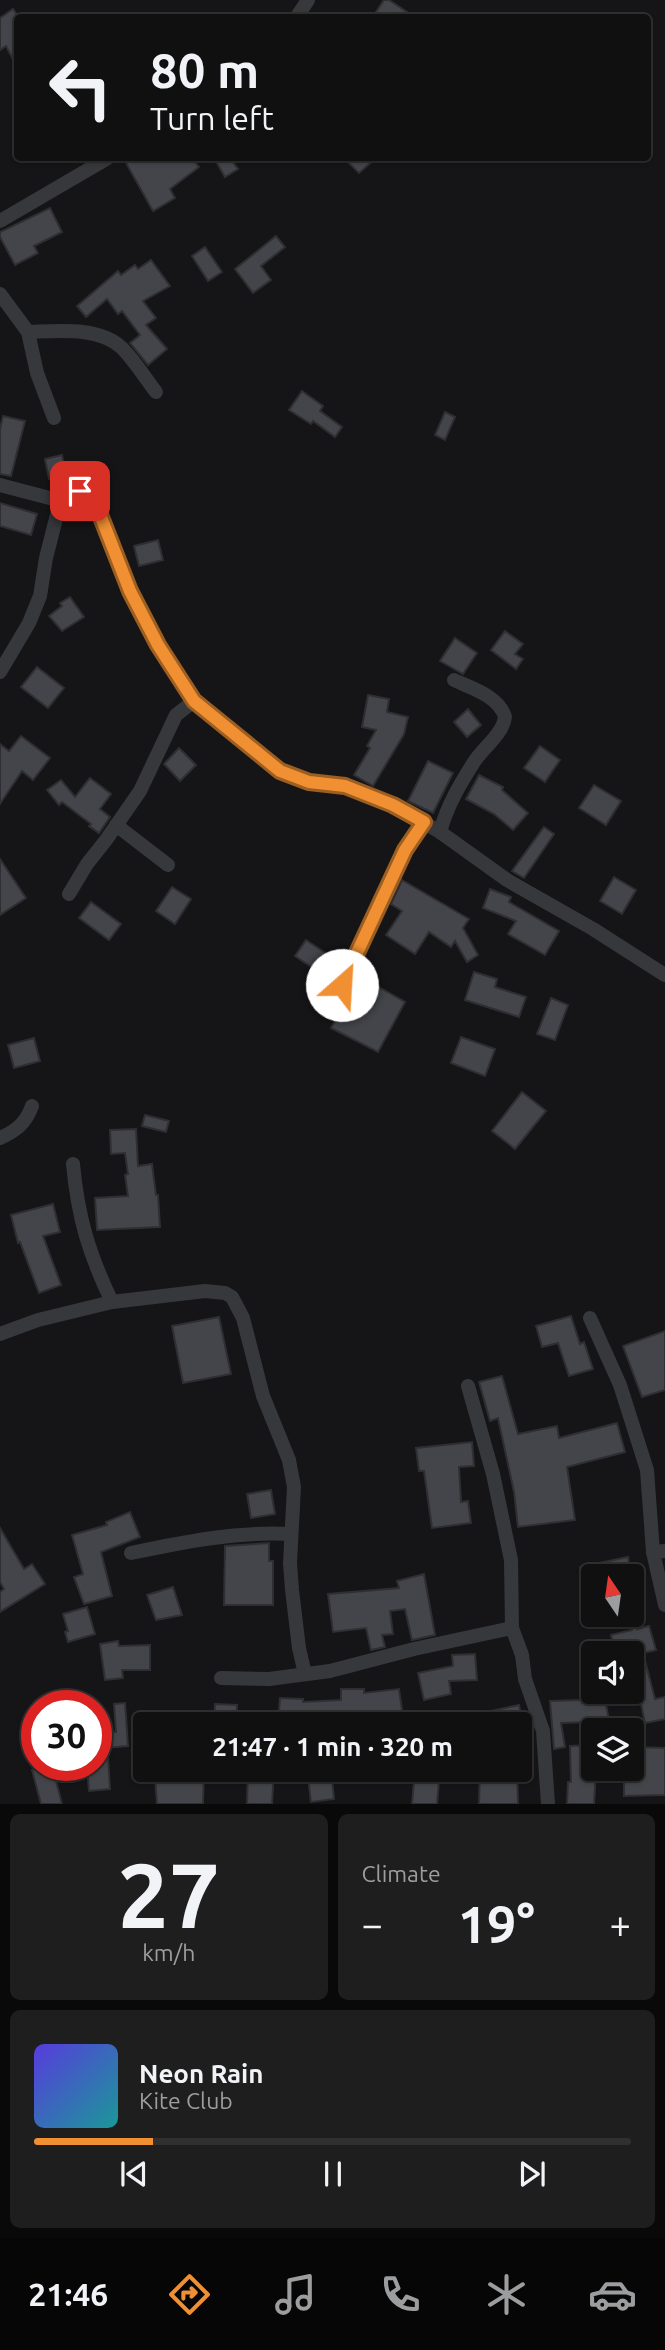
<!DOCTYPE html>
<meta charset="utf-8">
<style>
:root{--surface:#101011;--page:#1e1e1f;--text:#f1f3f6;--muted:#9c9d9f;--line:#303031;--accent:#f09033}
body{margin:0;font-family:Ubuntu,sans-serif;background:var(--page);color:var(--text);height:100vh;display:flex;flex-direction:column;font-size:26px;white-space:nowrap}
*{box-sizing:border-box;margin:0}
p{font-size:23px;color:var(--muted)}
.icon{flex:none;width:38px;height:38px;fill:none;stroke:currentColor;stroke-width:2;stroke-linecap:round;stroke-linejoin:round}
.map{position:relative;height:1804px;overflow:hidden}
.sheet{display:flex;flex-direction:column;gap:10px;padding:10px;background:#090909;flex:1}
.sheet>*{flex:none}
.banner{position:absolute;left:14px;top:14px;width:637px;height:147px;border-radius:7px;box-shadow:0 2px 5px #0004,0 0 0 2px var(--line);background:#101011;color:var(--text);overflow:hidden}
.needle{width:46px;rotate:347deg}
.tools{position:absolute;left:581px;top:1564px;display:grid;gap:14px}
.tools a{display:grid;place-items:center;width:63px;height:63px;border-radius:7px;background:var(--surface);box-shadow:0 2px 5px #0004,0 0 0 2px var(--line);font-size:35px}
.speed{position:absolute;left:21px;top:1690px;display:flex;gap:14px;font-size:35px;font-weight:700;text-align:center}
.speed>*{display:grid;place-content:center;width:91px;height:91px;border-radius:50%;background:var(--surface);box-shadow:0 2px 5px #0004,0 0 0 2px var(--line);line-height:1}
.speed .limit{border:10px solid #d22;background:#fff;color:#111}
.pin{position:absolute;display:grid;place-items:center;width:60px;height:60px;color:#fff;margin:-30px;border-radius:14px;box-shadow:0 4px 10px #0006}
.me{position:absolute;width:77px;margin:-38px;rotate:26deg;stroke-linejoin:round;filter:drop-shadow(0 0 5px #0008)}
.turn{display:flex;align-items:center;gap:24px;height:147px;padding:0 21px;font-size:32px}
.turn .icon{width:91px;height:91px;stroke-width:2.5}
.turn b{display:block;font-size:49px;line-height:60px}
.big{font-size:52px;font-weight:600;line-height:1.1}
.sheet .card{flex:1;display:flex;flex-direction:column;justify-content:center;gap:10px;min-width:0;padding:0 24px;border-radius:10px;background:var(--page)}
.sheet .dial{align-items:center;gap:0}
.dial b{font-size:91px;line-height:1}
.song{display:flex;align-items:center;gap:21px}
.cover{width:84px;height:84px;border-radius:10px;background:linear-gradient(135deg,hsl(250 70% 55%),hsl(180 70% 35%))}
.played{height:7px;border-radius:4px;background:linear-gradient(90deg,var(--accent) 20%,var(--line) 20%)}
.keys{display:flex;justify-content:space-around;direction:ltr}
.heat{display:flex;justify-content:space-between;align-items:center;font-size:38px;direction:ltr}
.sheet .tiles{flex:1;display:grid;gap:10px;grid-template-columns:1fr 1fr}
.card:last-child{grid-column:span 2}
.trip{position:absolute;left:133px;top:1712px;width:399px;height:70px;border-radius:7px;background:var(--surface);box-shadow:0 2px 5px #0004,0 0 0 2px var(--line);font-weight:600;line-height:70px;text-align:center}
.menu{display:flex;height:112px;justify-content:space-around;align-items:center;background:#060607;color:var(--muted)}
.menu .icon{width:49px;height:49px}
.menu .on{color:var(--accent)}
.menu b{font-size:32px;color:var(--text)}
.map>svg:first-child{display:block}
</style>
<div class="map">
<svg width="665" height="1804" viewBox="0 0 665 1804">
<rect width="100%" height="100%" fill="#151517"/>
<!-- building -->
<g fill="#44454a" stroke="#2f2f33" stroke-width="2">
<path d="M384 0H389L416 18H372Z"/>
<path d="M13 9 18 16V69L6 46 0 50V18Z"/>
<path d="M136 158H192L199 167 170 189 175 198 153 211 126 163Z"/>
<path d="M214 158H230L238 169 225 177Z"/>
<path d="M344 158H376L359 173Z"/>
<path d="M50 208 62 232 34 246 38 253 15 265 0 237V232Z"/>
<path d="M276 236 285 247 261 266 271 280 253 293 235 269Z"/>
<path d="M205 247 222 272 208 281 192 256Z"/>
<path d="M151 260 170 286 143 301 156 318 146 325 167 349 148 365 130 343 140 335 122 311 118 314 107 299 86 317 77 306 118 271 121 275 135 265 138 269Z"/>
<path d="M302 391 323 406 320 411 342 427 335 437 313 421 311 424 289 410Z"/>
<path d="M445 412 455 417 445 440 435 435Z"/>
<path d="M3 416 25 421 11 476 0 474V429Z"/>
<path d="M62 455 66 475 49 479 45 459Z"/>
<path d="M0 503 37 514 31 535 0 526Z"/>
<path d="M158 540 163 560 139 566 134 546Z"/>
<path d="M70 597 84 617 62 631 49 616 62 606 60 603Z"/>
<path d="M505 631 523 644 515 654 523 659 516 669 491 650Z"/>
<path d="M455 638 477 653 463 674 440 661Z"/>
<path d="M37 667 64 688 48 708 21 687Z"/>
<path d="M368 695 389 699 387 712 408 717 404 734 373 786 354 775 370 748 367 746 376 730 362 727Z"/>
<path d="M468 709 481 725 467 737 454 722Z"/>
<path d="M21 736 50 758 33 780 22 771 0 804V744L9 751Z"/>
<path d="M540 746 560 760 545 782 524 768Z"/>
<path d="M179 748 196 765 180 781 164 764Z"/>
<path d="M428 761 453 773 433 813 408 801Z"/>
<path d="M479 775 503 787 502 790 528 813 513 830 494 814 466 799Z"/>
<path d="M90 778 111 794 100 809 110 817 99 833 89 826 91 824 62 802 59 805 47 790 61 780 75 797Z"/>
<path d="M594 785 621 801 606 825 579 808Z"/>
<path d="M544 827 554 834 524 878 512 871Z"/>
<path d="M0 859 26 898 0 915Z"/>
<path d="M614 877 636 890 622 914 600 901Z"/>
<path d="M402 880 469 919 463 928 478 955 467 962 455 941 451 947 429 932 415 954 386 935 402 911 391 904Z"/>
<path d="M172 887 191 899 175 924 156 911Z"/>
<path d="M490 889 511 897 509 902 559 931 545 955 508 934 516 921 483 908Z"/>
<path d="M91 902 121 924 109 940 79 918Z"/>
<path d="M306 940 336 960 325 976 295 956Z"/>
<path d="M474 972 497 979 495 987 526 997 519 1017 465 1000Z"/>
<path d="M361 977 405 1002 378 1052 331 1028Z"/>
<path d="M551 998 568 1005 555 1040 537 1034Z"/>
<path d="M461 1037 495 1049 485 1076 451 1063Z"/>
<path d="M34 1038 40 1061 14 1068 8 1045Z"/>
<path d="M522 1092 546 1111 515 1149 492 1131Z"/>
<path d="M145 1115 169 1121 166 1132 142 1126Z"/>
<path d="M136 1129 138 1166 152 1164 156 1195H158L160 1227 97 1230 95 1198 128 1196 125 1175 128 1174 125 1153 111 1154 110 1130Z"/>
<path d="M53 1204 60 1232 43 1236 61 1285 39 1293 20 1242 18 1243 11 1215Z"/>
<path d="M571 1316 580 1344 584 1342 593 1369 569 1376 558 1343 542 1347 536 1326Z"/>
<path d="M219 1317 231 1374 183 1383 172 1326Z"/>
<path d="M665 1331V1390L642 1397 623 1346Z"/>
<path d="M502 1376 518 1434 557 1426 559 1438 617 1423 625 1452 567 1467 575 1520 518 1527 514 1492 498 1418 490 1421 479 1382Z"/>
<path d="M472 1442 474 1466 459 1467 461 1502 468 1501 471 1523 432 1528 424 1471H419L416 1448Z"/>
<path d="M271 1490 275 1514 251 1518 247 1494Z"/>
<path d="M130 1512 140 1537 101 1552 112 1596 84 1604 74 1577 83 1574 72 1535 107 1525 106 1522Z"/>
<path d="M0 1528 24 1569 32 1564 45 1584 0 1612V1592L4 1589 0 1582Z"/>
<path d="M269 1543V1561H273V1605H224L225 1546Z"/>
<path d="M628 1557 631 1577H593V1604L588 1605 580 1567Z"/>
<path d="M424 1574 435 1635 412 1640 405 1609 390 1611 393 1634 382 1635 385 1647 371 1650 366 1628 333 1632 328 1594 399 1588 397 1581Z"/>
<path d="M173 1587 182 1615 156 1620 147 1595Z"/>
<path d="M87 1607 95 1634 68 1642 65 1632 68 1631 63 1614Z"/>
<path d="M632 1624H636L637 1629 649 1626 656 1650 643 1653 655 1699 665 1697V1719L645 1723 639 1694 632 1695V1654H616L611 1635 632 1630Z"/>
<path d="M118 1641 119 1646 150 1645V1670H122L123 1678 105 1680 100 1644Z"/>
<path d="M475 1654 477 1680 449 1681 451 1694 424 1700 418 1673 453 1666 452 1655Z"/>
<path d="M341 1689H364V1693L399 1689 403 1717 365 1721V1724H278L280 1698 303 1699V1702L341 1700Z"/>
<path d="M605 1699 611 1731H589L587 1722 561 1723 565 1747 554 1749 550 1701 582 1700V1703Z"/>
<path d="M125 1703 128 1746 105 1748 104 1734 116 1732 114 1704Z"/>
<path d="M215 1704 237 1705 236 1724H214Z"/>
<path d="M519 1705 523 1724H494L491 1711Z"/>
<path d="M593 1745V1769H596L594 1804H567L568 1782H571L570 1746Z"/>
<path d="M632 1747 665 1748V1795L624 1796V1769H632Z"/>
<path d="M96 1758H108L110 1789 89 1791 87 1766H96Z"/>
<path d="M52 1766 62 1804H41L32 1770Z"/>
<path d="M181 1769H204L203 1804H157L155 1777 181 1775Z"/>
<path d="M248 1769H274L272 1804H247Z"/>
<path d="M307 1769H331L334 1799 311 1802Z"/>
<path d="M415 1769H440L437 1804H412Z"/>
<path d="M480 1769H517L518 1804H479Z"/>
</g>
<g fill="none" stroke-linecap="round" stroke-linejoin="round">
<!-- minor -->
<g stroke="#36383c" stroke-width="14">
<path d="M296 18 308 0"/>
<path d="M0 221 108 158"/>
<path d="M0 294 28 332 37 373 54 418"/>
<path d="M28 332C57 331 99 326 122 348 135 361 145 378 156 392"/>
<path d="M0 485 61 501"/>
<path d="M0 672 29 623 40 596 46 558 62 495 80 491 94 504 99 512 130 591 158 645 194 701 280 771 309 782 345 786 393 805 440 832 507 880 593 929 665 975"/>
<path d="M116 825 168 865"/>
<path d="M440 832C447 806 460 784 474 762 483 748 503 734 505 717 499 696 471 688 454 680"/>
<path d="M69 894 87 864 106 840 140 791 176 715 194 701"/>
<path d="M343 985 405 850 424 822"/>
<path d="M0 1138C16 1131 26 1123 32 1106"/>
<path d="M73 1164C78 1218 89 1254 112 1302"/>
<path d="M590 1318 620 1385 647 1470 653 1552"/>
<path d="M0 1334 38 1320 112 1302 205 1291 225 1293 232 1297 243 1318 263 1396 289 1460 294 1487 290 1563 292 1590 299 1648 305 1674"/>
<path d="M468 1386 493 1474 511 1560 512 1628 522 1655 525 1679 543 1731 548 1804"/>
<path d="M665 1551 653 1552 665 1605"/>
<path d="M131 1553C184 1542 238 1531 291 1534"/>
<path d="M221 1678 269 1679 330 1671 414 1649 512 1628"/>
</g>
</g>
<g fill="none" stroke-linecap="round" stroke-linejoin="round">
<defs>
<path id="route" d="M80 491 94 504 99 512 130 591 158 645 194 701 280 771 309 782 345 786 393 805 424 822 405 850 342 985"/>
</defs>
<!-- route casing -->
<use href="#route" stroke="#9c5e21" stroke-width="18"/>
<!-- route -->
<use href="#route" stroke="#f09033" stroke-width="12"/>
</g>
</svg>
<div class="tools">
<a><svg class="needle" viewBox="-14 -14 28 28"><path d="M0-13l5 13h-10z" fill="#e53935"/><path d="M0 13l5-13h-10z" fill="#9c9d9f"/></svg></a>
<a><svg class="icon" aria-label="sound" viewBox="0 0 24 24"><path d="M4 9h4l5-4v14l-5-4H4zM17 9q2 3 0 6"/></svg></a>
<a><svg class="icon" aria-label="layers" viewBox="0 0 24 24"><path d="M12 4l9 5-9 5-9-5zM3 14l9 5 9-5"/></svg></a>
</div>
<div class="speed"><div class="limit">30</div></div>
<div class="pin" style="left:80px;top:491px;background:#d93025"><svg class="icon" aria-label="arrive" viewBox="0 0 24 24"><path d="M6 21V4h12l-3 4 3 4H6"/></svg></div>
<svg class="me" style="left:342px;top:985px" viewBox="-20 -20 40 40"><circle r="19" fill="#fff"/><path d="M0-13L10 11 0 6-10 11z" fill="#f09033"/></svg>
<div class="trip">21:47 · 1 min · 320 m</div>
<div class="banner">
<div class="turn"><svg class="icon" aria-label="left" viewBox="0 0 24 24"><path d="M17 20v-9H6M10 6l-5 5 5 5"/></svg><div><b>80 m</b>Turn left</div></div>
</div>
</div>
<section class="sheet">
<div class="tiles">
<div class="card dial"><b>27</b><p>km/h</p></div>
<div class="card"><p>Climate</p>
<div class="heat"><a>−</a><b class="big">19°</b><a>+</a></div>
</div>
<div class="card">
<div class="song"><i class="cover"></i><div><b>Neon Rain</b><p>Kite Club</p></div></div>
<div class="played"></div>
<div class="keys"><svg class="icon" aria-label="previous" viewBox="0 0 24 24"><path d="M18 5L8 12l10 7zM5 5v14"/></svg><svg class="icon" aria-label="pause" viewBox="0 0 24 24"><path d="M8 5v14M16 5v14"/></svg><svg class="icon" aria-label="next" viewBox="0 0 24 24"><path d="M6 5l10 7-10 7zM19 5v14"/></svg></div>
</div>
</div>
</section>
<nav class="menu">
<b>21:46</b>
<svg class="icon on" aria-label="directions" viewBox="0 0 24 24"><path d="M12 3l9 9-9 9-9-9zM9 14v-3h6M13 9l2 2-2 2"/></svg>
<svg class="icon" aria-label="music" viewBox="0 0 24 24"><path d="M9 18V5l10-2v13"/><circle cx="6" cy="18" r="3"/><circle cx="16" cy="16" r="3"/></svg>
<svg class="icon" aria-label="phone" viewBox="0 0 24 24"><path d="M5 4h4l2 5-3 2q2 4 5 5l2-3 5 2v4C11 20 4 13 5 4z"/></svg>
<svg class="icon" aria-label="climate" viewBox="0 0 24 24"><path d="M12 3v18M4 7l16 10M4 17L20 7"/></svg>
<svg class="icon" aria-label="car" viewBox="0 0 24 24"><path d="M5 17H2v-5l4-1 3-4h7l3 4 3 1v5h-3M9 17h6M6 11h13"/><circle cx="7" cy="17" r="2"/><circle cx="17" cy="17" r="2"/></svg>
</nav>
